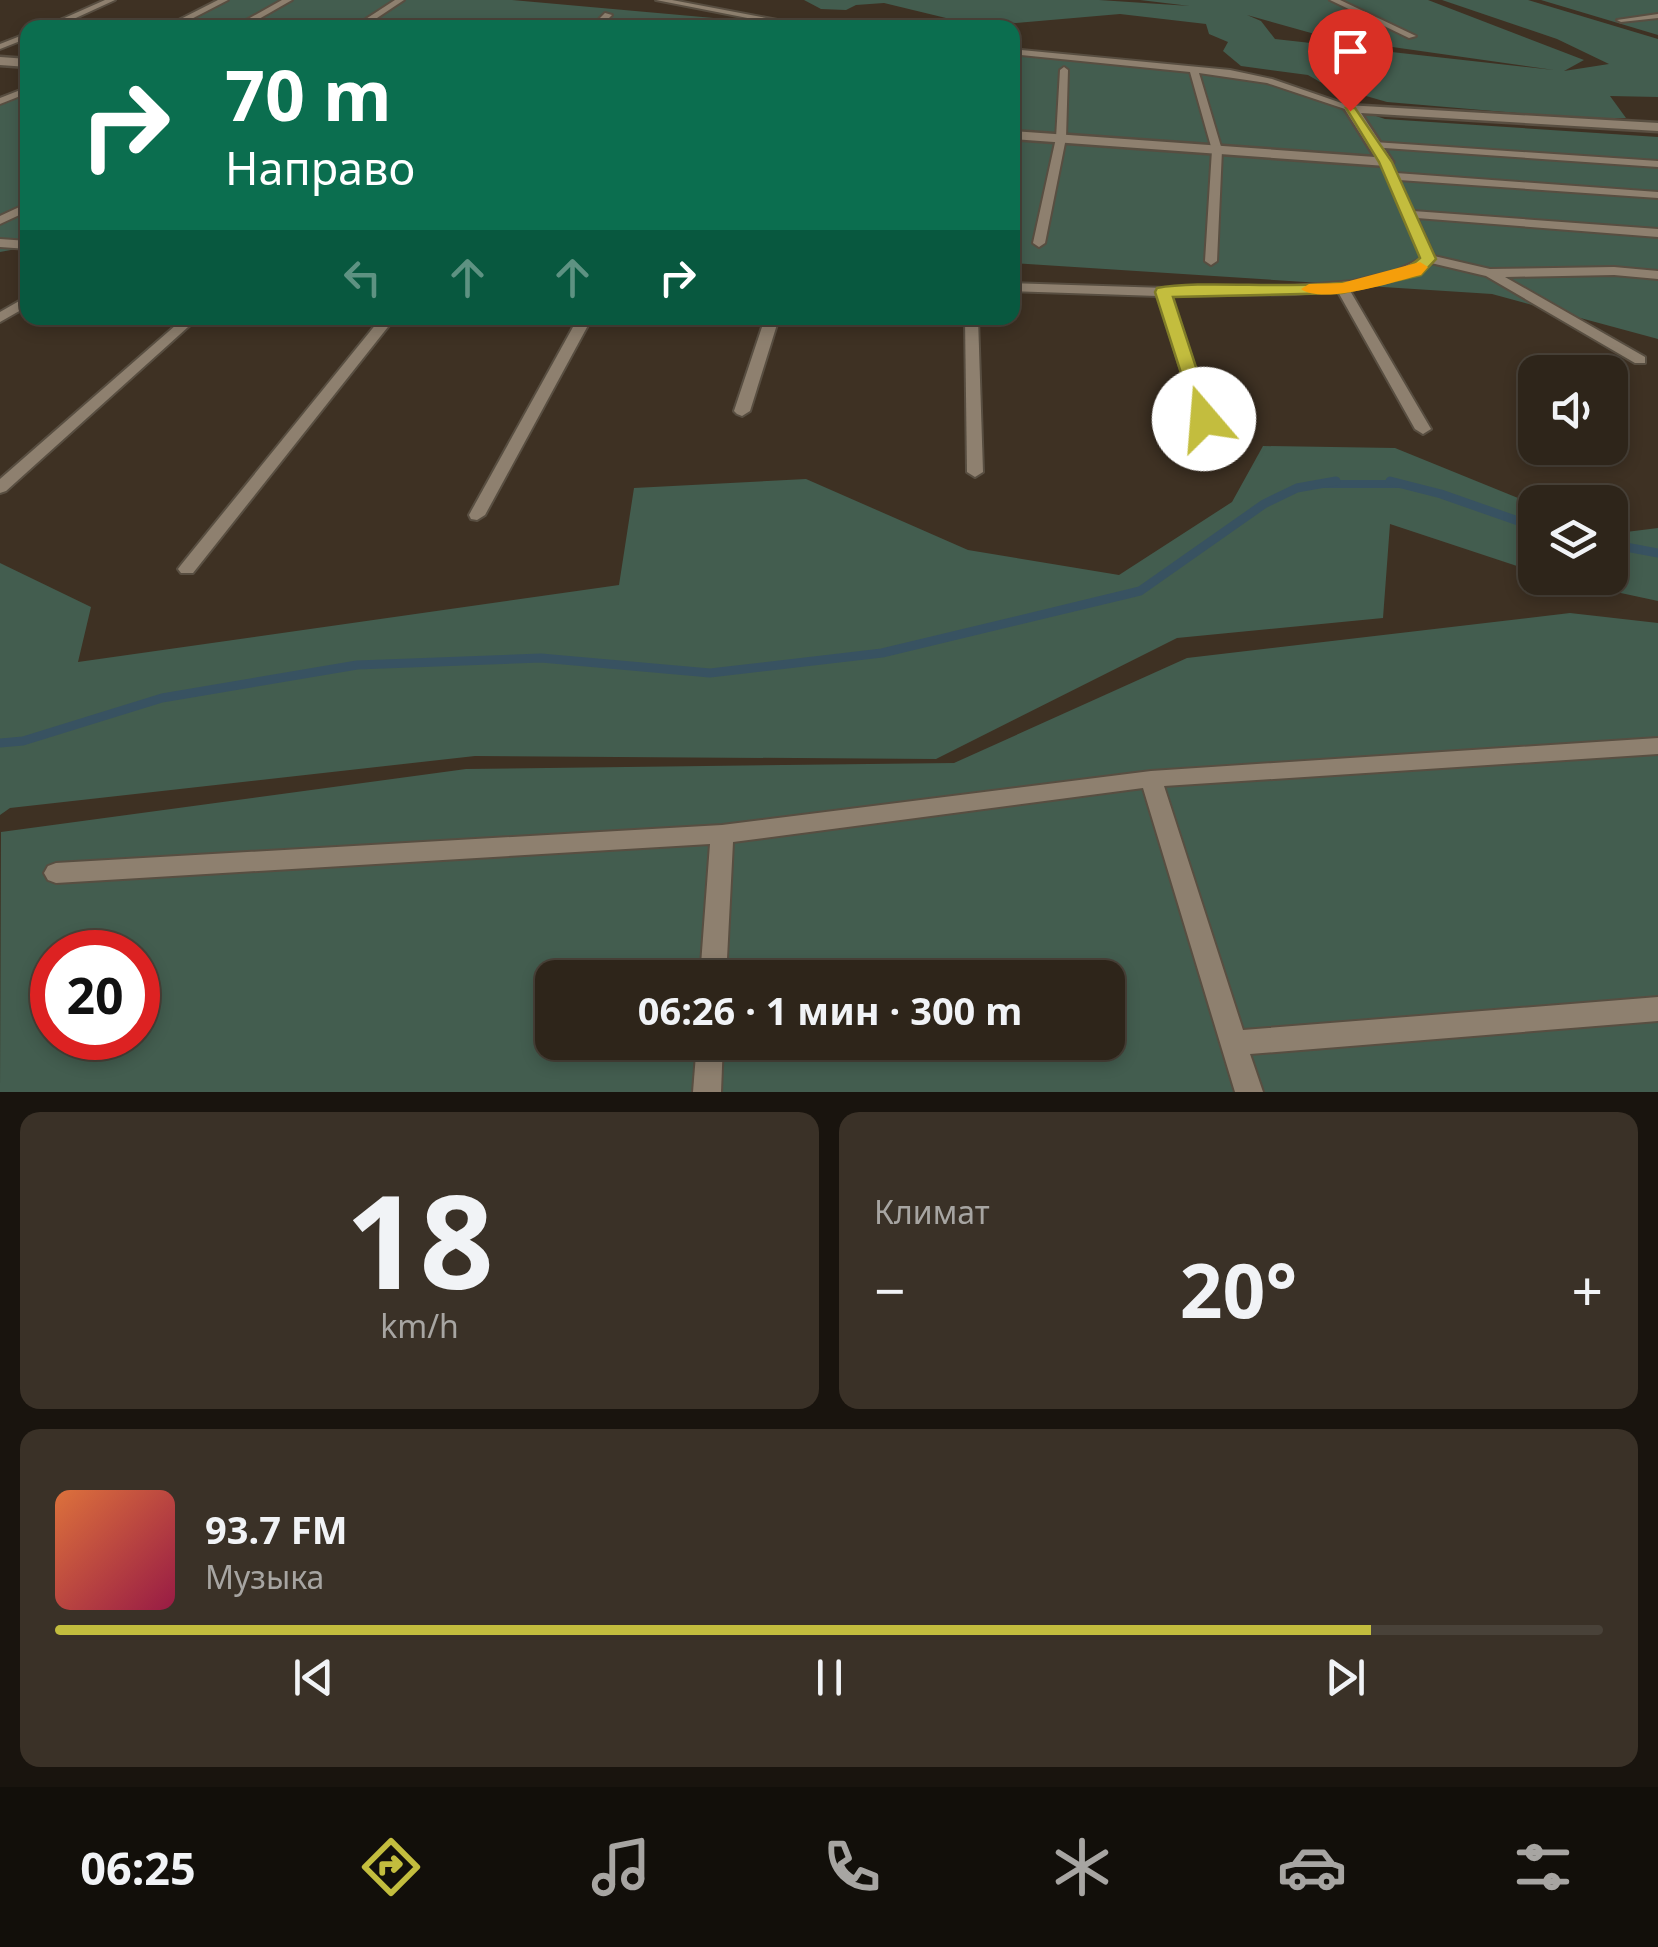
<!DOCTYPE html>
<html lang="ru">
<meta charset="utf-8">
<style>
:root{--surface:#2e251a;--page:#3a3127;--text:#f1f3f6;--muted:#a7a5a2;--line:#494239;--accent:#c3bd3e}
body{margin:0;font-family:"Noto Sans",sans-serif;background:var(--page);color:var(--text);height:100vh;display:flex;flex-direction:column;font-size:38px;white-space:nowrap}
*{box-sizing:border-box;margin:0}
p{font-size:32px;color:var(--muted)}
.icon{flex:none;width:55px;height:55px;fill:none;stroke:currentColor;stroke-width:2;stroke-linecap:round;stroke-linejoin:round}
.map{position:relative;height:1092px;overflow:hidden}
.details{display:flex;flex-direction:column;gap:20px;padding:20px;background:#19140e;flex:1}
.details>*{flex:none}
.hud{position:absolute;left:20px;top:20px;width:1000px;height:305px;border-radius:20px;box-shadow:0 5px 15px #0003,0 0 0 2px var(--line);background:#0b6e4f;color:#fff;overflow:hidden}
.controls{position:absolute;left:1518px;top:355px;display:grid;gap:20px}
.controls a{display:grid;place-items:center;width:110px;height:110px;border-radius:20px;background:var(--surface);box-shadow:0 5px 15px #0003,0 0 0 2px var(--line);font-size:50px}
.speed{position:absolute;left:30px;top:930px;display:flex;gap:20px;font-size:50px;font-weight:700;text-align:center}
.speed>*{display:grid;place-content:center;width:130px;height:130px;border-radius:50%;background:var(--surface);box-shadow:0 5px 15px #0003,0 0 0 2px var(--line);line-height:1}
.speed .limit{border:15px solid #d22;background:#fff;color:#111}
.pin{position:absolute;display:grid;place-items:center;width:85px;height:85px;color:#fff;margin:-102px -42px;border-radius:50% 50% 50% 0;rotate:-45deg;box-shadow:0 0 10px #0007}
.pin .icon{rotate:45deg}
.me{position:absolute;width:110px;margin:-55px;rotate:342deg;stroke-linejoin:round;filter:drop-shadow(0 0 8px #0008)}
.turn{display:flex;align-items:center;gap:35px;height:210px;padding:0 40px;font-size:45px}
.turn .icon{width:130px;height:130px;stroke-width:2.5}
.turn b{display:block;font-size:70px;line-height:85px}
.lanes{display:flex;align-items:center;height:95px;padding:0 40px;background:#0003;justify-content:center;gap:50px;direction:ltr}
.lanes .off{opacity:.35}
.big{font-size:75px;font-weight:700;line-height:1.1}
.details .card{flex:1;display:flex;flex-direction:column;justify-content:center;gap:15px;min-width:0;padding:0 35px;border-radius:20px;background:var(--page)}
.details .dial{align-items:center;gap:0}
.dial b{font-size:130px;line-height:1}
.song{display:flex;align-items:center;gap:30px}
.cover{width:120px;height:120px;border-radius:15px;background:linear-gradient(135deg,hsl(20 70% 55%),hsl(340 70% 35%))}
.played{height:10px;border-radius:5px;background:linear-gradient(90deg,var(--accent) 85%,var(--line) 85%)}
.keys{display:flex;justify-content:space-around;direction:ltr}
.heat{display:flex;justify-content:space-between;align-items:center;font-size:55px;direction:ltr}
.details .tiles{flex:1;display:grid;gap:20px;grid-template-columns:1fr 1fr}
.card:last-child{grid-column:span 2}
.trip{position:absolute;left:535px;top:960px;width:590px;height:100px;border-radius:20px;background:var(--surface);box-shadow:0 5px 15px #0003,0 0 0 2px var(--line);font-weight:700;line-height:100px;text-align:center}
.dock{display:flex;height:160px;justify-content:space-around;align-items:center;background:#120f0a;color:var(--muted)}
.dock .icon{width:70px;height:70px}
.dock .current{color:var(--accent)}
.dock b{font-size:45px;color:var(--text)}
.map>svg:first-child{display:block}
</style>
<div class="map">
<svg width="1658" height="1092" viewBox="0 0 1658 1092">
<rect width="100%" height="100%" fill="#3e3123"/>
<!-- green -->
<g fill="#435d4f" fill-rule="evenodd">
<path d="M224 0H512L814 27 167 28Z"/>
<path d="M804 0H1099L1190 6 1140 0H1428L1584 60 1564 71 1609 64 1557 39 1442 0H1528L1658 39V97L1610 96 1626 118H1575L1387 102 1366 96 1360 90 1320 82 1308 75 1241 66 1223 51 1228 42 1209 34 1206 24 1120 14 1016 23 946 18 884 3 856 5 846 10 821 9ZM1247 15 1329 38 1554 70 1275 39 1261 21Z"/>
<path d="M1541 0H1658V35Z"/>
<path d="M1013 52 1269 81 1385 119 1658 137V339L1492 294 1013 263Z"/>
<path d="M27 86V247L0 252V97Z"/>
<path d="M1263 446 1395 448 1535 505V572L1390 524 1383 618 1177 638 936 759 475 756 10 808 0 815V563L91 607 78 662 619 585 634 488 806 479 968 550 1119 575 1232 502Z"/>
<path d="M1658 528V601L1551 578H1610V534Z"/>
<path d="M1570 613 1658 623V1092H0L1 832 466 769 954 763 1187 658ZM52 952H138V1038H52ZM552 978H1108V1042H552Z"/>
</g>
<g fill="none" stroke-linecap="round" stroke-linejoin="round">
<!-- stream-far1 -->
<path stroke="#385261" stroke-width="8" d="M1321 484H1400"/>
<!-- stream -->
<g stroke="#385261" stroke-width="9">
<path d="M1390 481 1441 494 1535 527"/>
<path d="M1610 544 1658 553"/>
<path d="M0 743 23 741 162 698 357 665 541 658 710 673 882 653 1140 591 1264 504 1297 488 1336 481"/>
</g>
<defs>
<g id="lane">
<path d="M105 0H115L54 28H42Z"/>
<path d="M218 0H228L174 28H163Z"/>
<path d="M282 0H292L243 28H232Z"/>
<path d="M395 0H404L362 28H352Z"/>
<path d="M656 0H672L819 28H799Z"/>
<path d="M1330 0H1340L1416 36 1409 38Z"/>
<path d="M605 13 612 15 599 28H590Z"/>
<path d="M1658 14V18L1621 22 1617 20Z"/>
<path d="M28 33V38L0 49V44Z"/>
<path d="M1012 49 1230 70 1272 79 1356 108 1348 110 1267 83 1199 73 1222 150 1217 261 1211 265 1205 261 1212 150 1190 72 1012 54Z"/>
<path d="M1064 67 1068 70 1066 138 1045 243 1039 247 1033 243 1056 138 1060 70Z"/>
<path d="M28 87V93L0 104V98Z"/>
<path d="M1374 142 1658 161V167L1370 147V143Z"/>
<path d="M1382 160H1390L1396 173 1658 192V198L1399 180 1413 211 1658 229V237L1417 218 1434 256 1490 269 1614 267 1658 271V279L1614 275 1505 277 1645 357V363H1635L1486 276 1431 263 1404 277 1349 289 1431 429 1423 434 1415 429 1337 290 1295 294 1171 296 1212 419 1204 424 1196 419 1158 296 1012 291V283L1166 288 1295 286 1353 281 1395 271 1422 258 1386 176Z"/>
<path d="M28 203V211L0 224V216Z"/>
<path d="M0 239 28 241V249L0 247Z"/>
<path d="M28 296V306L0 322V312Z"/>
<path d="M184 318H198L6 491 0 493V479Z"/>
<path d="M381 318H395L193 573H181L178 569 181 565Z"/>
<path d="M578 318H592L485 515 477 520 471 519 469 515Z"/>
<path d="M765 318H779L750 411 742 416 737 414 734 411Z"/>
<path d="M965 318H978L983 472 975 477 967 472Z"/>
<path d="M1658 738V754L1164 786 1243 1030 1658 997V1021L1250 1054 1263 1092H1235L1143 788 733 842 726 978H700L710 844 56 883 48 880 44 873 48 866 56 863 722 825 1151 771Z"/>
<path d="M697 1042H723L721 1092H693Z"/>
</g>
<g id="street">
<path d="M0 57 28 59V67L0 65Z"/>
<path d="M1346 105 1658 123V131L1361 113 1393 162 1386 166 1012 139V131L1375 157 1344 108Z"/>
</g>
</defs>
<!-- lane casing -->
<use href="#lane" stroke="#584e41" stroke-width="4"/>
<!-- street casing -->
<use href="#street" stroke="#584e41" stroke-width="5"/>
<!-- lane -->
<use href="#lane" fill="#8e806f" fill-rule="evenodd"/>
<!-- street -->
<use href="#street" fill="#8e806f" fill-rule="evenodd"/>
</g>
<!-- route -->
<path fill="#c3bd3e" stroke="#7f7b28" stroke-width="2.5" d="M1346 108H1355L1392 162 1436 259 1421 275 1342 293 1173 297 1213 419 1204 425 1197 423 1155 292 1157 288C1221 276 1374 302 1420 258L1379 162Z"/>
<!-- slow -->
<path fill="#f59e0b" d="M1420 262 1428 267 1421 275C1393 282 1323 305 1301 289L1309 284 1342 283Z"/>
</svg>
<div class="controls">
<a><svg class="icon" aria-label="sound" viewBox="0 0 24 24"><path d="M4 9h4l5-4v14l-5-4H4zM17 9q2 3 0 6"/></svg></a>
<a><svg class="icon" aria-label="layers" viewBox="0 0 24 24"><path d="M12 4l9 5-9 5-9-5zM3 14l9 5 9-5"/></svg></a>
</div>
<div class="speed"><div class="limit">20</div></div>
<div class="pin" style="left:1350px;top:111px;background:#d93025"><svg class="icon" aria-label="arrive" viewBox="0 0 24 24"><path d="M6 21V4h12l-3 4 3 4H6"/></svg></div>
<svg class="me" style="left:1204px;top:419px" viewBox="-20 -20 40 40"><circle r="19" fill="#fff"/><path d="M0-13L10 11 0 6-10 11z" fill="#c3bd3e"/></svg>
<div class="trip">06:26 · 1 мин · 300 m</div>
<div class="hud">
<div class="turn"><svg class="icon" aria-label="right" viewBox="0 0 24 24"><path d="M7 20v-9h11M14 6l5 5-5 5"/></svg><div><b>70 m</b>Направо</div></div>
<div class="lanes"><svg class="icon off" aria-label="left" viewBox="0 0 24 24"><path d="M17 20v-9H6M10 6l-5 5 5 5"/></svg><svg class="icon off" aria-label="ahead" viewBox="0 0 24 24"><path d="M12 20V5M6 11l6-6 6 6"/></svg><svg class="icon off" aria-label="ahead" viewBox="0 0 24 24"><path d="M12 20V5M6 11l6-6 6 6"/></svg><svg class="icon" aria-label="right" viewBox="0 0 24 24"><path d="M7 20v-9h11M14 6l5 5-5 5"/></svg></div>
</div>
</div>
<section class="details">
<div class="tiles">
<div class="card dial"><b>18</b><p>km/h</p></div>
<div class="card"><p>Климат</p>
<div class="heat"><a>−</a><b class="big">20°</b><a>+</a></div>
</div>
<div class="card">
<div class="song"><i class="cover"></i><div><b>93.7 FM</b><p>Музыка</p></div></div>
<div class="played"></div>
<div class="keys"><svg class="icon" aria-label="previous" viewBox="0 0 24 24"><path d="M18 5L8 12l10 7zM5 5v14"/></svg><svg class="icon" aria-label="pause" viewBox="0 0 24 24"><path d="M8 5v14M16 5v14"/></svg><svg class="icon" aria-label="next" viewBox="0 0 24 24"><path d="M6 5l10 7-10 7zM19 5v14"/></svg></div>
</div>
</div>
</section>
<nav class="dock">
<b>06:25</b>
<svg class="icon current" aria-label="directions" viewBox="0 0 24 24"><path d="M12 3l9 9-9 9-9-9zM9 14v-3h6M13 9l2 2-2 2"/></svg>
<svg class="icon" aria-label="music" viewBox="0 0 24 24"><path d="M9 18V5l10-2v13"/><circle cx="6" cy="18" r="3"/><circle cx="16" cy="16" r="3"/></svg>
<svg class="icon" aria-label="phone" viewBox="0 0 24 24"><path d="M5 4h4l2 5-3 2q2 4 5 5l2-3 5 2v4C11 20 4 13 5 4z"/></svg>
<svg class="icon" aria-label="climate" viewBox="0 0 24 24"><path d="M12 3v18M4 7l16 10M4 17L20 7"/></svg>
<svg class="icon" aria-label="car" viewBox="0 0 24 24"><path d="M5 17H2v-5l4-1 3-4h7l3 4 3 1v5h-3M9 17h6M6 11h13"/><circle cx="7" cy="17" r="2"/><circle cx="17" cy="17" r="2"/></svg>
<svg class="icon" aria-label="filters" viewBox="0 0 24 24"><path d="M4 7h16M4 17h16"/><circle cx="9" cy="7" r="2"/><circle cx="15" cy="17" r="2"/></svg>
</nav>
